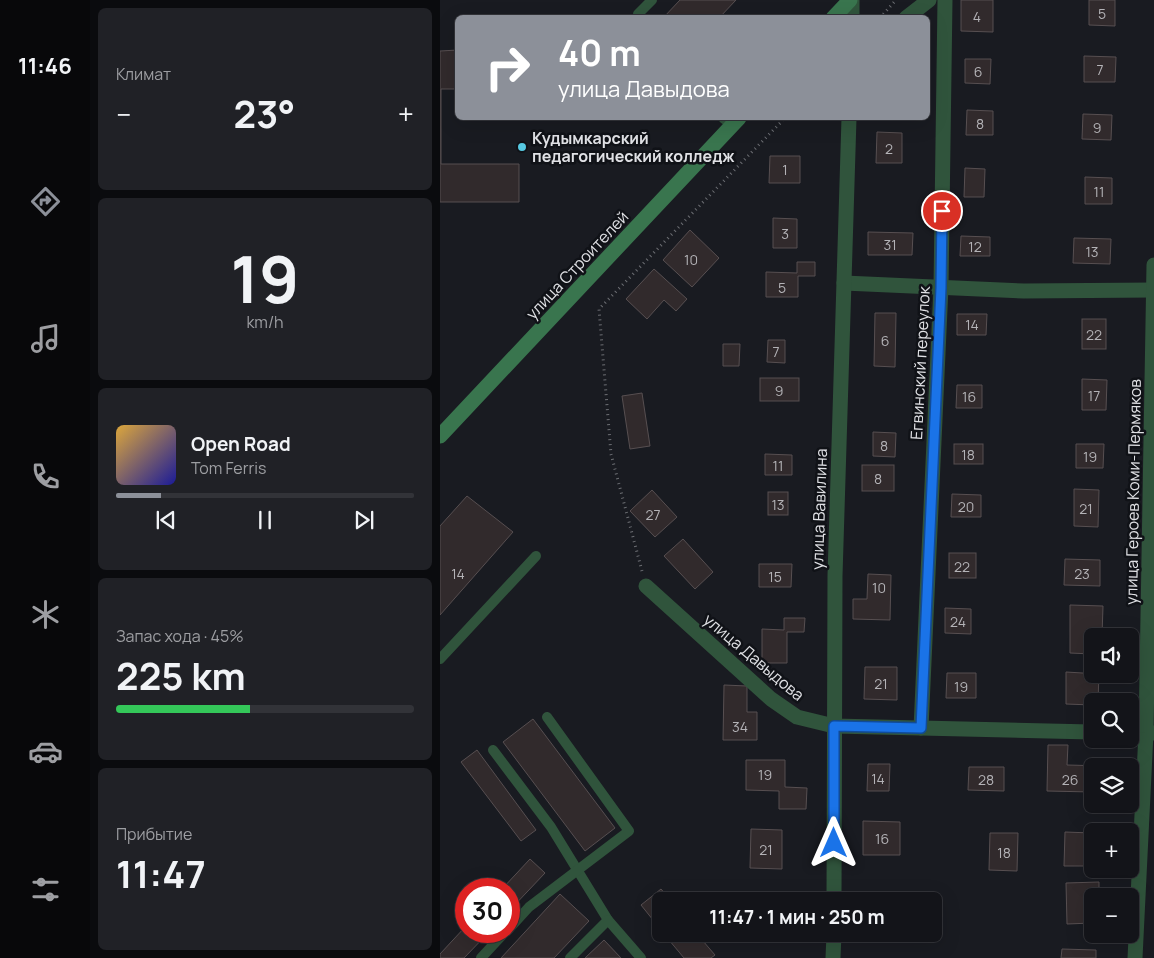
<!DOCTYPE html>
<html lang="ru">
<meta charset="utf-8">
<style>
:root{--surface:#131419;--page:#202126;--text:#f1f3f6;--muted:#9d9ea2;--line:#323338;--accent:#8c9099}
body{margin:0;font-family:Manrope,sans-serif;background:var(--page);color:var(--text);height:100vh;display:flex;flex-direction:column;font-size:19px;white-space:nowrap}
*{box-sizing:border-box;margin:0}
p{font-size:16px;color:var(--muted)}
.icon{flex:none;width:28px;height:28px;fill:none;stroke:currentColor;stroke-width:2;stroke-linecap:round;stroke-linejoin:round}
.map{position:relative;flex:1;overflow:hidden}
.drawer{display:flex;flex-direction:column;gap:8px;padding:8px;background:#0a0b0e;width:350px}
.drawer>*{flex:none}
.guide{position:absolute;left:15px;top:15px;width:475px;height:105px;border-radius:8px;box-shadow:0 5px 20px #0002,0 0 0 1px var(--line);background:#8c9099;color:#fff;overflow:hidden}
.buttons{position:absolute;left:644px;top:628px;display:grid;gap:10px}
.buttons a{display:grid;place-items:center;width:55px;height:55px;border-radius:8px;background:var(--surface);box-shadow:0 5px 20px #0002,0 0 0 1px var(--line);font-size:25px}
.speed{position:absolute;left:15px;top:878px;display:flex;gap:10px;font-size:25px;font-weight:700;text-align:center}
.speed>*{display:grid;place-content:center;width:65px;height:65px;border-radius:50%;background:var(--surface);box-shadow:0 5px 20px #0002,0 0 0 1px var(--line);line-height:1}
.speed .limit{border:8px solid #d22;background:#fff;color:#111}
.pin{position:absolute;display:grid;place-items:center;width:42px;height:42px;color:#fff;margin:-21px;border:2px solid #fff;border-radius:50%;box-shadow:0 1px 5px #0007}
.me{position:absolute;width:55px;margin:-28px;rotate:0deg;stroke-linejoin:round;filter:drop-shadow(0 0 4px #0008)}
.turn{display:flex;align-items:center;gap:18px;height:105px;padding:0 20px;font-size:22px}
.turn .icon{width:65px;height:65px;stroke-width:2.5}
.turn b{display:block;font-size:35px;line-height:42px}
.big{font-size:38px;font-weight:700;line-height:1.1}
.drawer .card{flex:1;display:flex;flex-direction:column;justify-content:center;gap:8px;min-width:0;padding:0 18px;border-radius:8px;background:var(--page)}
.drawer .dial{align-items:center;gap:0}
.dial b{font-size:65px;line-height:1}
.song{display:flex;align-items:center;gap:15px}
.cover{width:60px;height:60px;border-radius:8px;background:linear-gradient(135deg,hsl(40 70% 55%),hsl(240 70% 35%))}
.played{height:5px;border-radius:2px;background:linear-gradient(90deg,var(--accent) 15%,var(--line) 15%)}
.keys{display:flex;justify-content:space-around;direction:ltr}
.heat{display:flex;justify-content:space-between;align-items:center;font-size:28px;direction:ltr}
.charge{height:8px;border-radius:4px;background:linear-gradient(90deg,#34c759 45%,var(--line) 0)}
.trip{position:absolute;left:212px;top:892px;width:290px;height:50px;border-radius:8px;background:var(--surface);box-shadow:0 5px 20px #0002,0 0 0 1px var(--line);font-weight:700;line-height:50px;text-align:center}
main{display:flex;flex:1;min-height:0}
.tabs{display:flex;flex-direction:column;width:90px;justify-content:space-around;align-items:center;background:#08080a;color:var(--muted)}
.tabs .icon{width:35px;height:35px}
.tabs .on{color:var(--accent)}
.tabs b{font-size:22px;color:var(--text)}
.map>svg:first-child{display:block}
</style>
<main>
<nav class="tabs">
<b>11:46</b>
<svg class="icon on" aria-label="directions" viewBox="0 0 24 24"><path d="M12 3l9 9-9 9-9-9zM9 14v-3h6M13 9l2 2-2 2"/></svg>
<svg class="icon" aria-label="music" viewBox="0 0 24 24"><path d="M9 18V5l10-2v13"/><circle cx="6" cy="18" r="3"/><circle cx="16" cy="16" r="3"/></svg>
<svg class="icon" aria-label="phone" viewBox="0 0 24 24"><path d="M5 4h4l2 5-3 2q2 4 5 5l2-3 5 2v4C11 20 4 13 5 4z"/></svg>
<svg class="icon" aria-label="climate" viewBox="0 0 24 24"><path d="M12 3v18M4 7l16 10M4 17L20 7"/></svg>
<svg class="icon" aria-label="car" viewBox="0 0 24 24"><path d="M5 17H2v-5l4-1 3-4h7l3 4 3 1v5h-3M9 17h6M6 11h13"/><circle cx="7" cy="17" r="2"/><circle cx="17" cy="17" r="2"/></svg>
<svg class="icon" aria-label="filters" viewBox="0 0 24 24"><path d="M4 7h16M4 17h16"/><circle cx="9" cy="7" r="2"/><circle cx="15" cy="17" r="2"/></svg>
</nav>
<section class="drawer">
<div class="card"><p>Климат</p>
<div class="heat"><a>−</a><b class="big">23°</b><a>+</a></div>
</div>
<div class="card dial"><b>19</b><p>km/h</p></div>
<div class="card">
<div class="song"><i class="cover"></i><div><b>Open Road</b><p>Tom Ferris</p></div></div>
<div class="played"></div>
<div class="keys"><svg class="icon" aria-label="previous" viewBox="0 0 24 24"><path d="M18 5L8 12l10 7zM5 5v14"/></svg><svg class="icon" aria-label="pause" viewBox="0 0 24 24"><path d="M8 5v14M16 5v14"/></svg><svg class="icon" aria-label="next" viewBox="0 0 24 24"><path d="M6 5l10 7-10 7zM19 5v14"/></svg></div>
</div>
<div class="card"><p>Запас хода · 45%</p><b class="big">225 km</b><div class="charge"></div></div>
<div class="card"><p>Прибытие</p><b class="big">11:47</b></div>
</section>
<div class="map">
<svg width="714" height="958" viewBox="0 0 714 958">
<rect width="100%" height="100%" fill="#191b21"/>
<!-- building -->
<g fill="#312a2c" stroke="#574f51">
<path d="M240 0H296L279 18H223Z"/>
<path d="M521 0H553V32L521 31Z"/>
<path d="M649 0H675V26L649 25Z"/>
<path d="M18 50V89H1V164H79V202H0V51Z"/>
<path d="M644 56 676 57 675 82H644Z"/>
<path d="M525 59H551L550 84 525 83Z"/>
<path d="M527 110 553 111V135H526Z"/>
<path d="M643 114 672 115 671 140 642 139Z"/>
<path d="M437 132 462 133V163H436Z"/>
<path d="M330 156H360V183H329Z"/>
<path d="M525 168 545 169 544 197H524Z"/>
<path d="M645 177 672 178V204H645Z"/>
<path d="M333 218 357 219V248H333Z"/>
<path d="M250 230 279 258 252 287 223 260Z"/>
<path d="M428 232 473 233 472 255H428Z"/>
<path d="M521 236 550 237V256H520Z"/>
<path d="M634 238 671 239 670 264 633 263Z"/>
<path d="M357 262H375V276H358V297H326V272L357 273Z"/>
<path d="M214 269 247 299 236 311 224 300 207 319 186 299Z"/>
<path d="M435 313H456L455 367 434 366Z"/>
<path d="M517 314H547L546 335H517Z"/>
<rect x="642" y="319" width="24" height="30"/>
<path d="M328 340H345V363L327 362Z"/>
<path d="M283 344H300L299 366H283Z"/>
<rect x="320" y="378" width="39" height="23"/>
<path d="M642 379 667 380 666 410H642Z"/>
<path d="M517 385H542V408H516Z"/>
<path d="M202 393 210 446 190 449 182 396Z"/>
<path d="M433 432 456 433 455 457 433 456Z"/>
<rect x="514" y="444" width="29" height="20"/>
<path d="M636 444H664L663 468H636Z"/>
<path d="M325 454 352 455V475H325Z"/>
<rect x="422" y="465" width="32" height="26"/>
<path d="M634 489 659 490 658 527 634 526Z"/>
<path d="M212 490 237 517 215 537 190 511Z"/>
<rect x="328" y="492" width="20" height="23"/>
<path d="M512 494 541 495V517H511Z"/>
<path d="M27 496 73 532 0 615V526Z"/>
<path d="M243 539 273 572 255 589 224 556Z"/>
<rect x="509" y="553" width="27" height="25"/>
<path d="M625 559 660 560V586L624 585Z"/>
<path d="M319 564H352L351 587H319Z"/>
<path d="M428 574 451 575 450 620 413 619V599H427Z"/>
<path d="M630 605 663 606 662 636H652V654L630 653Z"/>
<path d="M505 608 531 609V634L505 633Z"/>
<path d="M344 618H365L364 632H347V663H322V629L344 630Z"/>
<path d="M425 667H457V700L424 699Z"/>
<path d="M626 672 659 674 658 701H652V705L626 704Z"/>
<path d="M507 673H536V698H506Z"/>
<path d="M284 685 307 686V712H317V740H283Z"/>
<path d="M93 719 175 828 145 851 63 742Z"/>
<path d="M608 745H628L627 765 665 766H652V792L607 791Z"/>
<path d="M37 750 96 830 81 841 21 762Z"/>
<path d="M306 760H345V787L367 788 366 809H339V791L306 790Z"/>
<path d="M428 764H450L449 791H427Z"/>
<path d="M529 767H564V791L528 790Z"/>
<path d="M423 821 460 822V855H423Z"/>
<path d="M311 829 342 830V869L310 868Z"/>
<path d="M625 832 652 833V866H624Z"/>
<path d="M550 833H578L577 871 549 870Z"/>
<path d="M90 859 105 873 69 911V889H62Z"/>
<path d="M659 882V896H652V923L627 924 626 883Z"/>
<path d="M221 889 231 901H221V930L201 905Z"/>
<path d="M120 894 149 921 114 958H61Z"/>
<path d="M26 926V931H50L24 958H0V954Z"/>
<path d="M224 934H257L275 955 271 958H244Z"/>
<path d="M164 940 181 958H145Z"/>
<path d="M622 949 656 950V958H621Z"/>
</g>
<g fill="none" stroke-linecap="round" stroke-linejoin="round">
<!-- path -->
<g stroke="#6d6f74" stroke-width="3" stroke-dasharray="1 4" stroke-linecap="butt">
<path d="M440 18 456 0"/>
<path d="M202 571 171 454 159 309 345 118"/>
</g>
<!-- service -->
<g stroke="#30543c" stroke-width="10">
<path d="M198 18V14L212 0"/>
<path d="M283 118 292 125"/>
<path d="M0 659 96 556"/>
<path d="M53 750 111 827 168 920"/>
<path d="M69 929 89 907 189 831 107 717"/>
<path d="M41 958 66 931"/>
<path d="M130 958 168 920 201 958"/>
</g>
<!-- minor -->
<g stroke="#30543c" stroke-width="15">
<path d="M412 18V0"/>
<path d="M466 18 489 0"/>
<path d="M404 283 584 291 714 290"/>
<path d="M206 586 331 699 357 717 394 726 652 732"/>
<path d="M481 728 501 287 505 0"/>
<path d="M690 733H714"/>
<path d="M394 901 395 576 409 118"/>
<path d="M393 958 394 934"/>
<path d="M695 958 706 733 714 265"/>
</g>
<!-- secondary -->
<g stroke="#39754e" stroke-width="15">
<path d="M393 18 410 0"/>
<path d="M0 436 299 118"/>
</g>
</g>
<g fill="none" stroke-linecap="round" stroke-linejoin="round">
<defs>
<path id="route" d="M394 843V726L481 728 501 288 502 211"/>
</defs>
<!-- route casing -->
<use href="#route" stroke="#114b97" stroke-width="12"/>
<!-- route -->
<use href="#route" stroke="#1a73e8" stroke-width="9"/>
</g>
<!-- markers -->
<circle fill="#57c9e2" stroke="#101217" stroke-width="2" cx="82" cy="147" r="5"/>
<g text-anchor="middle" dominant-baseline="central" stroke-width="5" stroke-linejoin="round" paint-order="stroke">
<!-- number labels -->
<g font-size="14" fill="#b4b3b7">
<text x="662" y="13">5</text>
<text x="537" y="16">4</text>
<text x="660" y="69">7</text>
<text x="538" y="71">6</text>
<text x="540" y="123">8</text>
<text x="657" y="127">9</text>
<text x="449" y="148">2</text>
<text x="345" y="169">1</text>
<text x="659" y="191">11</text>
<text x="345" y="233">3</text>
<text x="450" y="244">31</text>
<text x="535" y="246">12</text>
<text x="652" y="251">13</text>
<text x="251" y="259">10</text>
<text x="342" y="287">5</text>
<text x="532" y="324">14</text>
<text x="654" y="334">22</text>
<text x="445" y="340">6</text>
<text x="336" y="351">7</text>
<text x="339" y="390">9</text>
<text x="654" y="395">17</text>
<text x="529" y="396">16</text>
<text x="444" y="445">8</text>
<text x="528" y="454">18</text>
<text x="650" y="456">19</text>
<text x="338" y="465">11</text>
<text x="438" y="478">8</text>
<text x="338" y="504">13</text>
<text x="526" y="506">20</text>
<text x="646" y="508">21</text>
<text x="213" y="514">27</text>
<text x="522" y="566">22</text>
<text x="18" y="573">14</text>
<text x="642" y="573">23</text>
<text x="335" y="576">15</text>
<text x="439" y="587">10</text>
<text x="518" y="621">24</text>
<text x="441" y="683">21</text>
<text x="521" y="686">19</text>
<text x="300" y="726">34</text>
<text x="325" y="774">19</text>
<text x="438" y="778">14</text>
<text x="546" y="779">28</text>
<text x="630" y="779">26</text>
<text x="442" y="838">16</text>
<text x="326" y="849">21</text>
<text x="564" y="852">18</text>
</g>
<!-- poi labels -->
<g font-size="16" font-weight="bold" fill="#e0e1e5" stroke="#101217" text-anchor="start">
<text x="92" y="138">Кудымкарский<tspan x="92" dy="18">педагогический колледж</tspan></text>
</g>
<!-- street labels -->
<g font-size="16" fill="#e0e1e5" stroke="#101217">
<text transform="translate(137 265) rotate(-47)">улица Строителей</text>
<text transform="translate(480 363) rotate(-87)">Егвинский переулок</text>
<text transform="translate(693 492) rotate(-89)">улица Героев Коми-Пермяков</text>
<text transform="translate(379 509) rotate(-88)">улица Вавилина</text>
<text transform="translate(314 657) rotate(40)">улица Давыдова</text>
</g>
</g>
</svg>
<div class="buttons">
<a><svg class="icon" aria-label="sound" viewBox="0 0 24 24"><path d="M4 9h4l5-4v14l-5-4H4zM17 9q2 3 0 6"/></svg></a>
<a><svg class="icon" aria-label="search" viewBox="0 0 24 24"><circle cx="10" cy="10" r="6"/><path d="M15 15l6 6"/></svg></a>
<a><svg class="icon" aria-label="layers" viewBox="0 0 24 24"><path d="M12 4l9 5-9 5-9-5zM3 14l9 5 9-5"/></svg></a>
<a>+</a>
<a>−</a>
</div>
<div class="speed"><div class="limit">30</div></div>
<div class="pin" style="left:502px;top:211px;background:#d93025"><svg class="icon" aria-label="arrive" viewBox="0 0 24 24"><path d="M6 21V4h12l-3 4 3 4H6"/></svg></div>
<svg class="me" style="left:394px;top:843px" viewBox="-20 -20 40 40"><path d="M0-17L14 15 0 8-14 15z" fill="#1a73e8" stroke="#fff" stroke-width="4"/></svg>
<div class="trip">11:47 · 1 мин · 250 m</div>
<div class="guide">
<div class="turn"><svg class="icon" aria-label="right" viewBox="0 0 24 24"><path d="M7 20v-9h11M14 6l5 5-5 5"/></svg><div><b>40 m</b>улица Давыдова</div></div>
</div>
</div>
</main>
